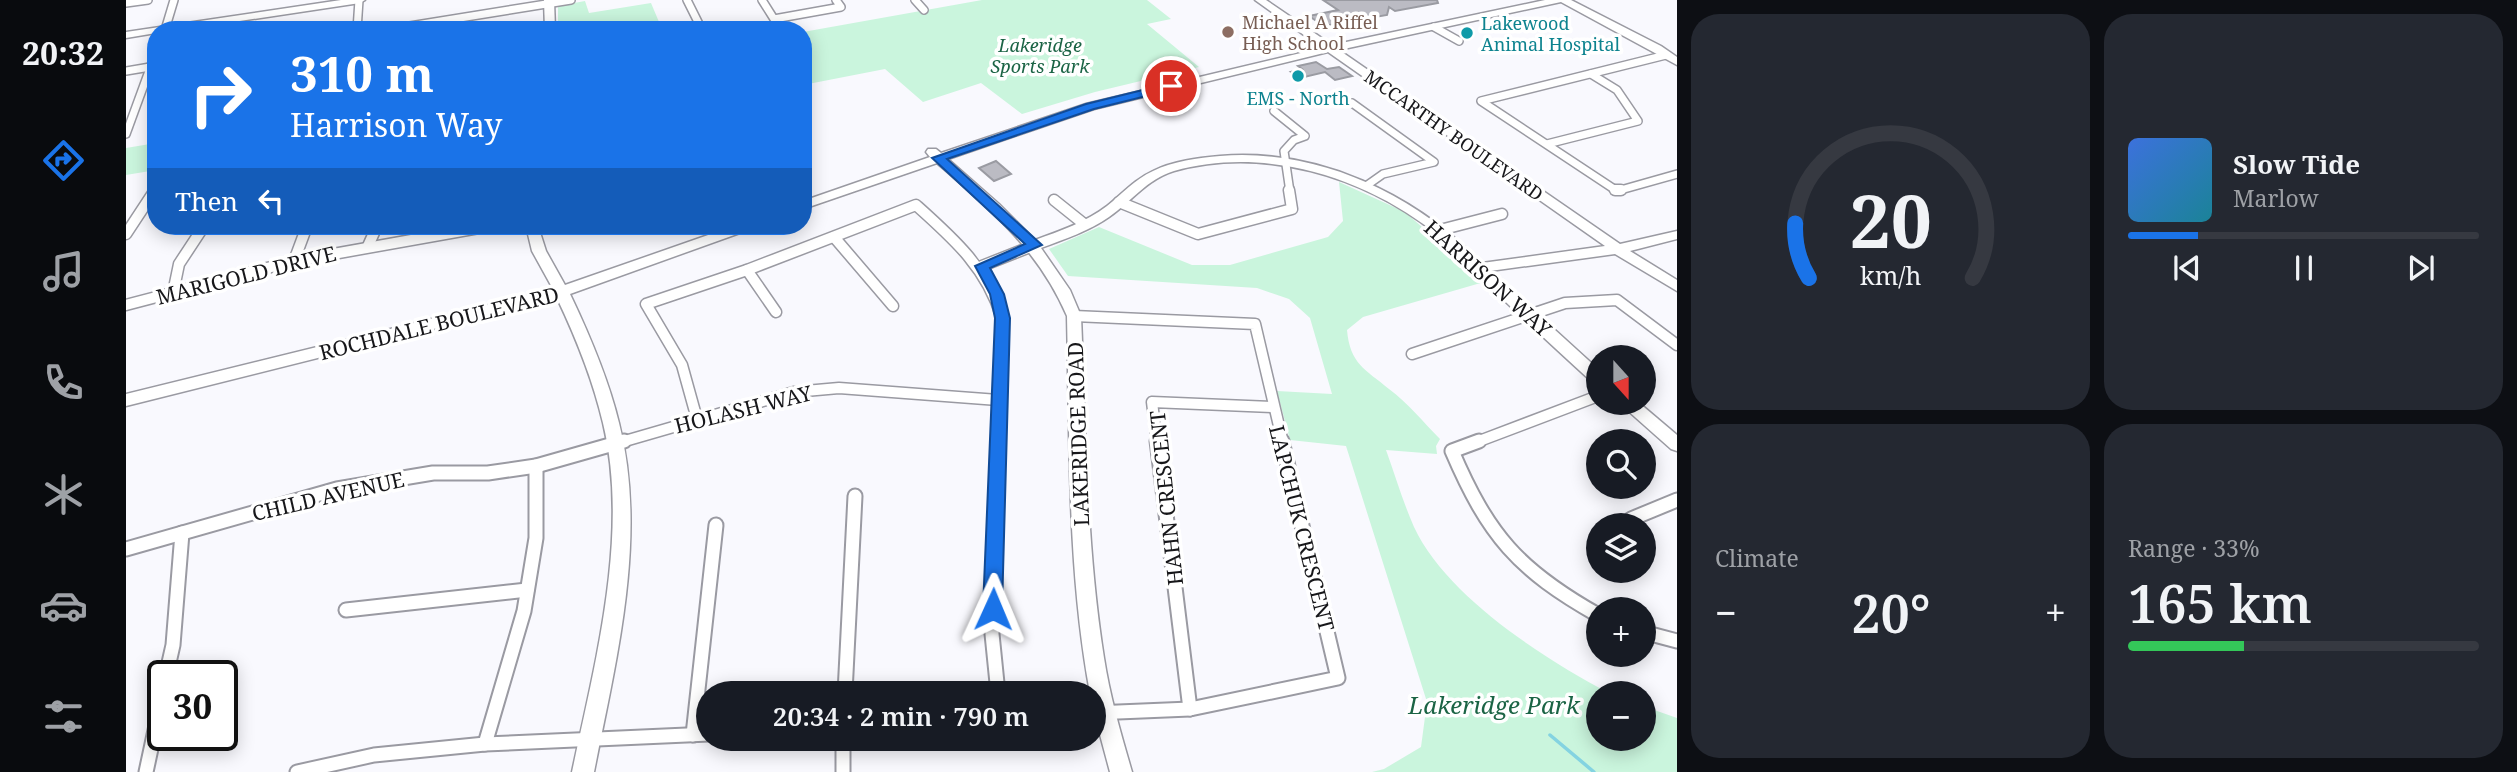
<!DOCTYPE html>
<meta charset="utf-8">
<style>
:root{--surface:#171b24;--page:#242831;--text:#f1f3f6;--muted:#9ea1a6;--line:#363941;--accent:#1a73e8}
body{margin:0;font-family:"Noto Serif",serif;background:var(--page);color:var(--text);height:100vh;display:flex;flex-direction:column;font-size:26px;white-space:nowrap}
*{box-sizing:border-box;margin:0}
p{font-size:23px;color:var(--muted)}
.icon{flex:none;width:38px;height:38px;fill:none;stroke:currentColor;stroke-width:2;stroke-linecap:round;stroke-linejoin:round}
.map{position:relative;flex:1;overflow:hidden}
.sheet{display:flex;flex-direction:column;gap:14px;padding:14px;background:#0d0f14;width:840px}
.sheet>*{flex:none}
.hud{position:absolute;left:21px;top:21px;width:665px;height:214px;border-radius:28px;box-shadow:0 4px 18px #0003;background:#1a73e8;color:#fff;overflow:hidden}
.needle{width:46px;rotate:159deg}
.fabs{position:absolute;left:1460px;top:345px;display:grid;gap:14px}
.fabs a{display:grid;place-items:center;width:70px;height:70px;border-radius:50%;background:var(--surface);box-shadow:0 4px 18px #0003;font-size:35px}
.speed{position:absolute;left:21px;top:660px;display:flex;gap:14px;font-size:35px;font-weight:700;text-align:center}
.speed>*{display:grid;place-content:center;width:91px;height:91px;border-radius:50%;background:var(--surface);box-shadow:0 4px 18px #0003;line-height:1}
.speed .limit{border:4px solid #111;border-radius:10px;background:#fff;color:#111}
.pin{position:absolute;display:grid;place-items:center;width:60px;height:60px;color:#fff;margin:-30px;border:4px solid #fff;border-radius:50%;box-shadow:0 2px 7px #0007}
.me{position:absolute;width:77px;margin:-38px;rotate:1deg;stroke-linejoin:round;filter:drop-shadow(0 0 5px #0008)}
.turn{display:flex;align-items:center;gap:24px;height:147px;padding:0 28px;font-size:32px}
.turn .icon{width:91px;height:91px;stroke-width:2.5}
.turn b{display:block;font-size:49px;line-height:60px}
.then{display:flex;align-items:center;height:66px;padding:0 28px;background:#0003;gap:14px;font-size:26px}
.big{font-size:52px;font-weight:600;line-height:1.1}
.sheet .widget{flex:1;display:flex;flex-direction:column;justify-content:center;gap:10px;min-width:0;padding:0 24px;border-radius:28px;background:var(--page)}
.sheet .dial{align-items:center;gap:0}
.dial svg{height:182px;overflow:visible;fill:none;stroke:var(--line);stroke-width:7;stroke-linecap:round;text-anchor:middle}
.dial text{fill:var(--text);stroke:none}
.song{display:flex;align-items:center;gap:21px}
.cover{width:84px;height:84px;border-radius:10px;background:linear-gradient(135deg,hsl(220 70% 55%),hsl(190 70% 35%))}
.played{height:7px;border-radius:4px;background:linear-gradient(90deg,var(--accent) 20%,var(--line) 20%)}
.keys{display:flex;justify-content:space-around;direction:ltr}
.heat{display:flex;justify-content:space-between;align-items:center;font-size:38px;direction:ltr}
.charge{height:10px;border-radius:5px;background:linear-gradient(90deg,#34c759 33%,var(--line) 0)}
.sheet .tiles{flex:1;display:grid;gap:14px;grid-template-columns:repeat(2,1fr)}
.trip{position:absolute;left:570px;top:681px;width:410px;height:70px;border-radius:35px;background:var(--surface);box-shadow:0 4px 18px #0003;font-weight:600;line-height:70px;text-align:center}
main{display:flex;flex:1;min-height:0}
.tabs{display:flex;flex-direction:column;width:126px;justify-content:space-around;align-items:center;background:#090b0e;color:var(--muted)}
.tabs .icon{width:49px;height:49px}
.tabs .selected{color:var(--accent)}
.tabs b{font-size:32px;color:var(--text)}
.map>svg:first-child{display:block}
</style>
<main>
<nav class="tabs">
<b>20:32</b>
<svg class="icon selected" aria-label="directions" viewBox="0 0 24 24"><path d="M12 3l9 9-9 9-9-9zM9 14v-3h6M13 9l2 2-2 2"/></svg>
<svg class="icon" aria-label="music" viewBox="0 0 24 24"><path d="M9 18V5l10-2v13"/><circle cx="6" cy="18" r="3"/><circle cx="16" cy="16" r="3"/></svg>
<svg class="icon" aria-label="phone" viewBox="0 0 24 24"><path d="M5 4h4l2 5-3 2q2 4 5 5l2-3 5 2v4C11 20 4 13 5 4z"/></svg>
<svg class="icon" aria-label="climate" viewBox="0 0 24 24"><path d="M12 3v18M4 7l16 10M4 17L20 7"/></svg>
<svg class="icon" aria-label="car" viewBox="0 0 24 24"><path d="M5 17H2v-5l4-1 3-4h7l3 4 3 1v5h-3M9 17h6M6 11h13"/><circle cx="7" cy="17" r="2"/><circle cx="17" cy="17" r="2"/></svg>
<svg class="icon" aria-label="filters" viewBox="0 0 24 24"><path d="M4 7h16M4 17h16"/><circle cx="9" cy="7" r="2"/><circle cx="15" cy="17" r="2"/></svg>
</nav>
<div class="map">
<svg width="1551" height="772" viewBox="0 0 1551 772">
<rect width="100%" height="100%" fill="#f9f9fe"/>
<!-- green -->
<g fill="#caf5dd">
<path d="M856 0H1021L1045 19 1021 24 1073 67 969 92 896 114 855 83 797 102 759 69 677 85V32Z"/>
<path d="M459 1 463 13 525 3 533 22 486 30H432V6Z"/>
<path d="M30 143V170L0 175V148Z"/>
<path d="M1213 182 1279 212 1358 282 1237 317 1221 330C1224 364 1239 369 1263 389 1282 403 1298 423 1314 439L1310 446 1311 454 1260 450C1269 475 1277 502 1288 527 1320 596 1417 658 1483 693H1472V738H1517V706L1551 718V772H1246L1258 769 1295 747 1301 702 1220 446 1164 440 1151 391 1206 394 1184 318 1163 299 1131 288 942 276 923 249 973 227 1066 265H1104L1202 237 1217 221Z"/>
</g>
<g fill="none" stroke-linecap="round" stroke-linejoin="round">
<!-- stream -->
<path stroke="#84d3e1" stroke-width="3.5" d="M1424 735 1468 772"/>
</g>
<!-- building -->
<g fill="#bbbbc3" stroke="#9a9ba2" stroke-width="2">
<path d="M1197 0H1311L1312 3 1269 11 1263 7 1261 15 1198 26 1183 16 1212 10Z"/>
<path d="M1190 62 1201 69 1213 67 1226 76 1209 80 1199 72 1174 78 1165 72 1176 69 1172 66Z"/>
<path d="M870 161 885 174 868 181 853 168Z"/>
</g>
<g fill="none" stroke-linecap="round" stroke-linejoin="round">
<defs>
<g id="street-far2">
<path d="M561 0 576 30"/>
<path d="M636 0 648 19 715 7 710 0"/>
<path d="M789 0 798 10"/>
<path d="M0 3 22 0"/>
<path d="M1308 27 1333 41"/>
<path d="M39 30 48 0"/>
<path d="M231 30 233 0"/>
<path d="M259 30 445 0"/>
<path d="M1540 55 1355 101 1491 191 1551 174"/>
<path d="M0 71 30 66"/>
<path d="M1226 103 1308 162 1257 174 1240 186"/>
<path d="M1148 111 1179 136 1168 140 1158 151 1164 192"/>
<path d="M0 134 30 52"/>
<path d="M1421 144 1512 121 1491 90 1465 74"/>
<path d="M28 192 30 188"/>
</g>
<g id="street-far1">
<path d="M1489 190H1495"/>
<path d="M928 200 958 224"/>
<path d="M993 202 1072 234 1166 209 1163 190"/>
<path d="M1314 230 1376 214"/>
<path d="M0 234 29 190"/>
<path d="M708 237 767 306"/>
<path d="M242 246 251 226"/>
<path d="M168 261 181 226"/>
<path d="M856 266 909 245"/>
<path d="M621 270 650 312"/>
<path d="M47 293 53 264 78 226"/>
<path d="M0 305 168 261 364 226"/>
<path d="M948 316 1129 324 1157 443"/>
<path d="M1286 354 1439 303 1491 300 1551 345"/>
<path d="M571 419 556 365 520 304 621 270 790 205C828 239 861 268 876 318L872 443"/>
<path d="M492 443 668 392 713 388 872 400"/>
<path d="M1031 443 1026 402 1146 407"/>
<path d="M1348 443 1472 396"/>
</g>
<g id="street">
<path d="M1031 441 1064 709"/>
<path d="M1353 441 1326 451C1362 535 1392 570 1472 615"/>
<path d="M1505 519 1551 500"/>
<path d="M0 549 211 489 307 473H362L410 466 498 441"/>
<path d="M220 610 401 590"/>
<path d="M1517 632 1551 641"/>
<path d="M40 676 47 645 56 533"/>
<path d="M719 693 729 496"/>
<path d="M872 693 866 634 872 441"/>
<path d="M968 713 1064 709 1212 678 1156 441"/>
<path d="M567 735 590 525"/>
<path d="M717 738V772"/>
<path d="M359 744 398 611 410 538V466"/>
<path d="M20 772 37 693"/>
<path d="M171 772 248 755 359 744 583 734"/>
</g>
<g id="secondary">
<path d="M215 0H239L234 3 54 30H30V33L0 38V32Z"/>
<path d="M418 0H428L429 30H419Z"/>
<path d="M1129 0H1140L1206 45 1419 0H1445L1535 46 1551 57V65L1435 2 1213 50 1494 244 1551 231V239L1504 251 1551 280V291L1489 254 1364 271 1472 369V384L1466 382C1431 350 1396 318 1361 284 1343 267 1327 248 1308 232 1236 176 1138 146 1048 171 1021 179 1005 202 983 217 963 231 939 239 915 248L944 290 955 316C960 430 960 545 978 658 984 697 995 734 1006 772H984L969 716 968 693H964C941 569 944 442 941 316 912 249 865 210 811 163L677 209V201L804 157 800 152 802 149H810L815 153 960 104 1196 48ZM1202 52 1479 246 1356 263C1288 194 1193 148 1094 156 1072 158 1047 161 1027 171 1009 179 996 194 981 206 960 222 934 231 909 240L873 204 822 159 968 109Z"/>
<path d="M400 226H412L420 251 439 285 608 226H627L625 229 444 294C464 336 482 378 493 423 522 537 490 660 468 772H446C469 663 504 534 477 423 467 380 450 338 431 298L0 406V394L427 289 406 251Z"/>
<path d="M1492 402H1512L1551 435V451L1545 449Z"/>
</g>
</defs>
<!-- street-far2 casing -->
<use href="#street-far2" stroke="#9a9aa2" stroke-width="10"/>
<!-- street-far1 casing -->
<use href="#street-far1" stroke="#9a9aa2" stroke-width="13"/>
<!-- street casing -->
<use href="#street" stroke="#9a9aa2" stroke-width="17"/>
<!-- secondary casing -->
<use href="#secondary" stroke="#9a9aa2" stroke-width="3"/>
<!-- street-far2 -->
<use href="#street-far2" stroke="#fff" stroke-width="7"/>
<!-- street-far1 -->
<use href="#street-far1" stroke="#fff" stroke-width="10"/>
<!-- street -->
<use href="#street" stroke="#fff" stroke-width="13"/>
<!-- secondary -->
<use href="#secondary" fill="#fff" fill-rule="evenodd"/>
</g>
<!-- route -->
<path fill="#1a73e8" stroke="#114b97" stroke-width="2" d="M1045 83 1050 86 1049 89 968 109 821 159 916 245 864 268 878 294 884 318 876 609 873 616 867 618 860 616 857 609 869 318 864 294 849 266 899 244 806 158 960 104Z"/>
<!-- markers -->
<circle fill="#8d6e63" stroke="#fff" stroke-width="2.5" cx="1102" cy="32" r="7"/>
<g fill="#0f9aa8" stroke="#fff" stroke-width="2.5">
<circle cx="1341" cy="33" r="7"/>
<circle cx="1172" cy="76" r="7"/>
</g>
<g text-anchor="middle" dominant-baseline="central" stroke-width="7" stroke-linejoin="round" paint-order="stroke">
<!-- far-education labels -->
<g font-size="18" fill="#785e54" stroke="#fff" text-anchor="start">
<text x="1116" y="22">Michael A Riffel<tspan x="1116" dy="21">High School</tspan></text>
</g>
<!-- far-culture labels -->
<g font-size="18" fill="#0d838f" stroke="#fff" text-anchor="start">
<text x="1355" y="23">Lakewood<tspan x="1355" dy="21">Animal Hospital</tspan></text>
<text x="1172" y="98" text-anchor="middle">EMS - North</text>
</g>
<!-- far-park labels -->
<g font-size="18" font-style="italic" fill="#1b6445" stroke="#fff">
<text x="914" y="45">Lakeridge<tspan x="914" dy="21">Sports Park</tspan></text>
</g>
<!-- far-street labels -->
<g font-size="18" fill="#17171a" stroke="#fff">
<text transform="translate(1328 135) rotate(35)">MCCARTHY BOULEVARD</text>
</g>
<!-- street labels -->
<g font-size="21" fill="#17171a" stroke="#fff">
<text transform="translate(120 275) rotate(-14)">MARIGOLD DRIVE</text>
<text transform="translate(1362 278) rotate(42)">HARRISON WAY</text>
<text transform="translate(313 323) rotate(-14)">ROCHDALE BOULEVARD</text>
<text transform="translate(617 409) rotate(-14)">HOLASH WAY</text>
<text transform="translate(952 434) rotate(-92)">LAKERIDGE ROAD</text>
<text transform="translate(202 496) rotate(-13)">CHILD AVENUE</text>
<text transform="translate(1040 498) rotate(-96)">HAHN CRESCENT</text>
<text transform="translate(1176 528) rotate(76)">LAPCHUK CRESCENT</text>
</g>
<!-- near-park labels -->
<g font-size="24" font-style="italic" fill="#1b6445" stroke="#fff">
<text x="1368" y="704">Lakeridge Park</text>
</g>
</g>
</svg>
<div class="fabs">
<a><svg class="needle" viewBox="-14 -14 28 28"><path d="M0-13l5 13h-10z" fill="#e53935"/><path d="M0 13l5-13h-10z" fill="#9ea1a6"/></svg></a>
<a><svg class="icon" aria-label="search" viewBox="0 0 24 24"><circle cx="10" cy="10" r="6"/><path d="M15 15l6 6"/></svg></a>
<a><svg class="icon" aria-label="layers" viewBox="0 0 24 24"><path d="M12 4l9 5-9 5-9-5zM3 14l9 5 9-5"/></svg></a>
<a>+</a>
<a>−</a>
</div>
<div class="speed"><div class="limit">30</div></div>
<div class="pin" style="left:1045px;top:86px;background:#d93025"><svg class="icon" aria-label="arrive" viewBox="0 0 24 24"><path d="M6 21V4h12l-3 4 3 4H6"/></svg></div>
<svg class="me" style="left:867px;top:609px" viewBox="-20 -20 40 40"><path d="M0-17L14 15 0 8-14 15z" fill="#1a73e8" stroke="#fff" stroke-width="4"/></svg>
<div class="trip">20:34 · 2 min · 790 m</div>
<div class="hud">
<div class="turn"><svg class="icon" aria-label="right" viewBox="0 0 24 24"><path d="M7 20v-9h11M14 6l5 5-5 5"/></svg><div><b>310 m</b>Harrison Way</div></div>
<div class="then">Then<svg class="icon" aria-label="left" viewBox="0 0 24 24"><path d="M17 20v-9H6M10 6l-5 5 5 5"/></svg></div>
</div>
</div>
<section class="sheet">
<div class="tiles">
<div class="widget dial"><svg viewBox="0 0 100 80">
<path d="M14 69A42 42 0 1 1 86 69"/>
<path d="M14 69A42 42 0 0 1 8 45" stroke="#1a73e8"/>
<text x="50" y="56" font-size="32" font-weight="700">20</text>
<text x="50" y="72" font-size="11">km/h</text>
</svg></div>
<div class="widget">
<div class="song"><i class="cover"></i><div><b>Slow Tide</b><p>Marlow</p></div></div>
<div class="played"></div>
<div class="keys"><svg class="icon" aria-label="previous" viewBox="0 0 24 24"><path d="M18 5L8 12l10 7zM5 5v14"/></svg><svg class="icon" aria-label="pause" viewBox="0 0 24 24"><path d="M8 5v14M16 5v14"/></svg><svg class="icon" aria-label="next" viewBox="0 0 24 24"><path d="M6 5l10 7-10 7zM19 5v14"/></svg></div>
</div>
<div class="widget"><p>Climate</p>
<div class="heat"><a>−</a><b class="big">20°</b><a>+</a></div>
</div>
<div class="widget"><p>Range · 33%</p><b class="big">165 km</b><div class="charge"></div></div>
</div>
</section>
</main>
